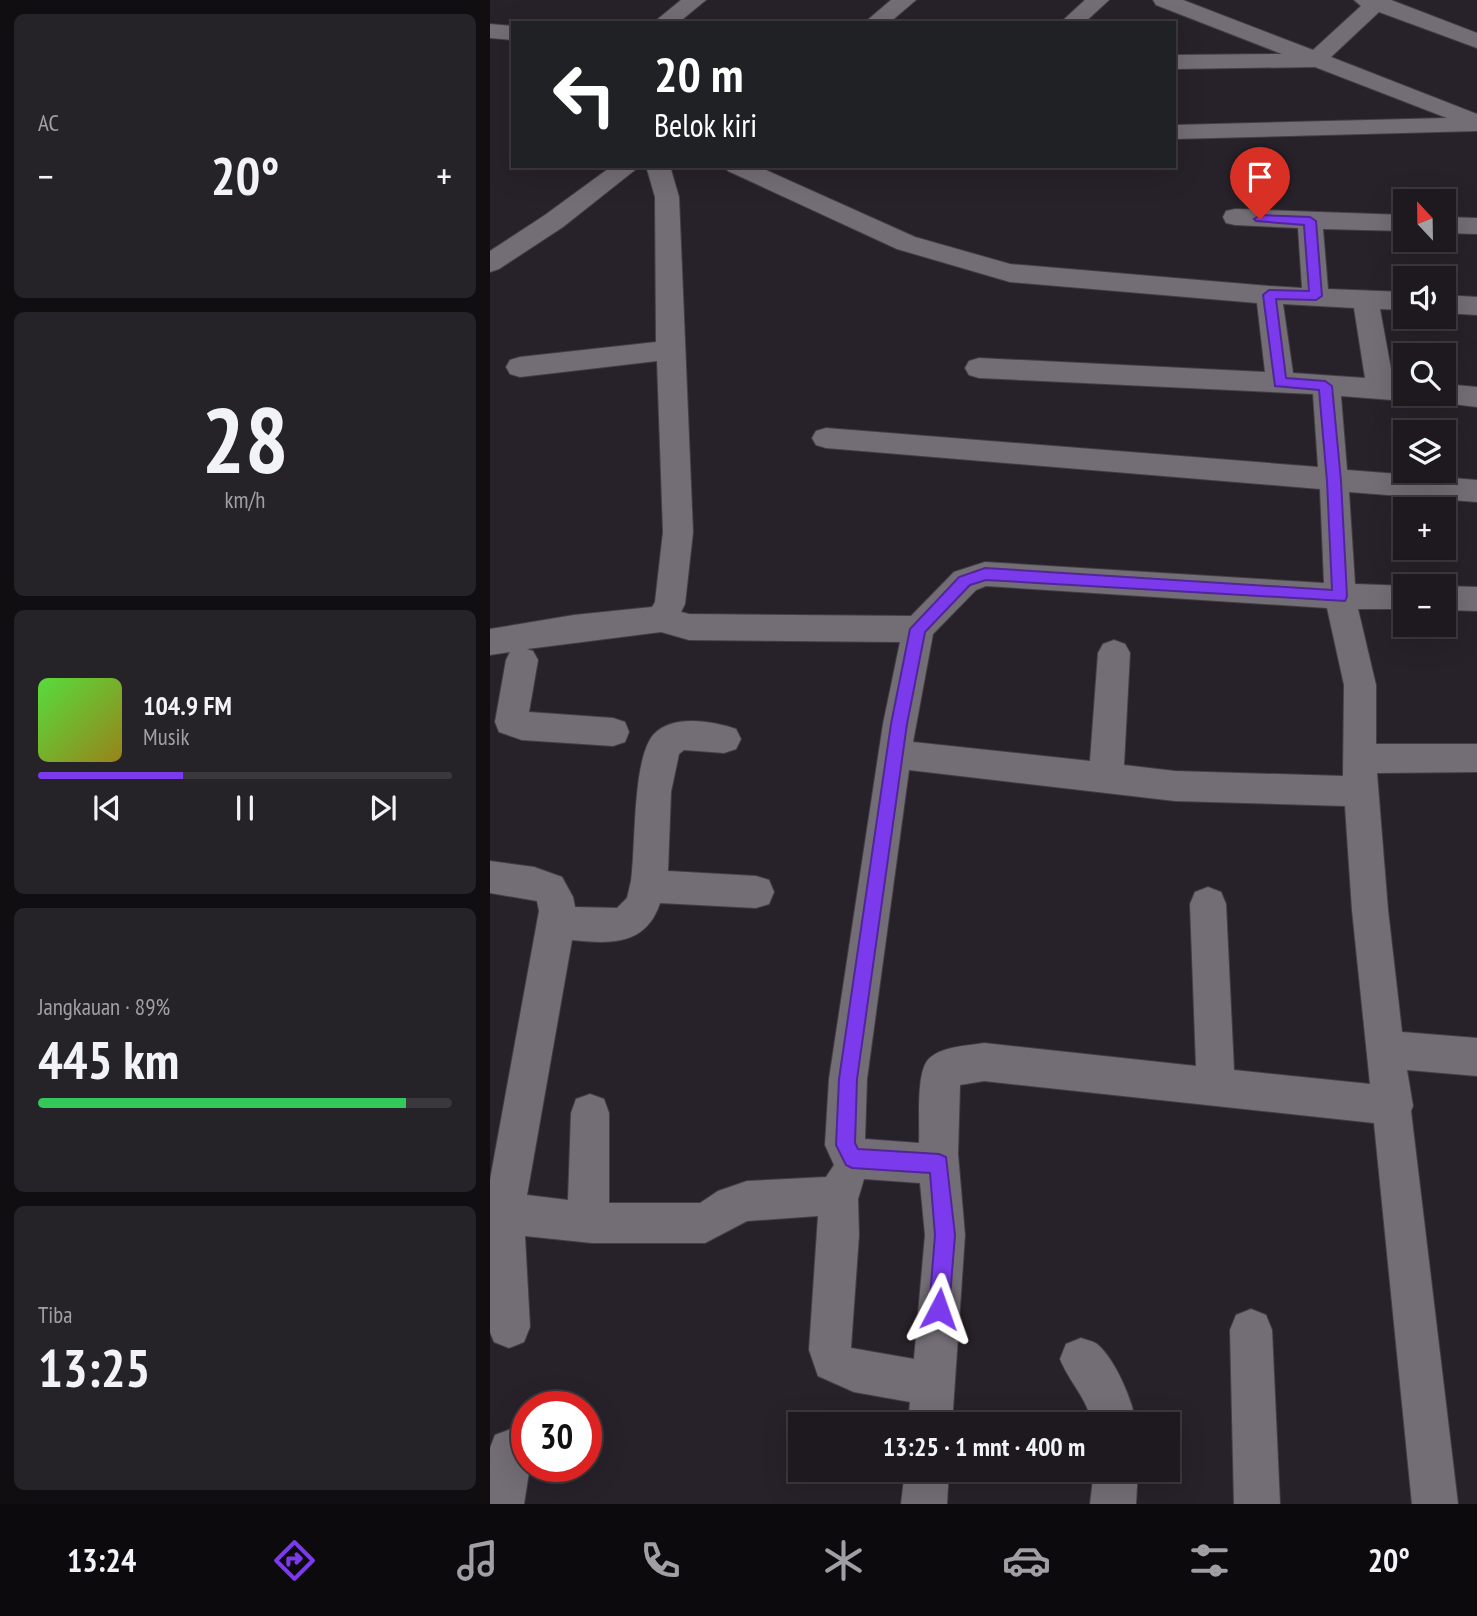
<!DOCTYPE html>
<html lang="id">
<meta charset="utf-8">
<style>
:root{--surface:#1d191f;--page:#252228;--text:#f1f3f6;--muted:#a0a0a4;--line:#3b383d;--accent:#7c3aed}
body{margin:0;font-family:"PT Sans Narrow",sans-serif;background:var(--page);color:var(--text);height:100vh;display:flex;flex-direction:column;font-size:26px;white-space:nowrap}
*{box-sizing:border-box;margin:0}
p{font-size:23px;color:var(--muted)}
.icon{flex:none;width:38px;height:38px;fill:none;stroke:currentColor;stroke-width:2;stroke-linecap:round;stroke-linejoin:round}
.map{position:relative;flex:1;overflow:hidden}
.panel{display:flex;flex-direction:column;gap:14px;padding:14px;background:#100e11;width:490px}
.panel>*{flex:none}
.hud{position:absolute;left:21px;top:21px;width:665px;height:147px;border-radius:0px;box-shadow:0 7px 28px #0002,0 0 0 2px var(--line);background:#202124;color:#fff;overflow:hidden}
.needle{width:46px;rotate:338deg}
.fabs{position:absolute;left:903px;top:189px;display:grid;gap:14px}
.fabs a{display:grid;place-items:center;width:63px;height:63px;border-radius:0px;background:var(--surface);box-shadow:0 7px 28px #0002,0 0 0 2px var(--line);font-size:35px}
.speed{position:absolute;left:21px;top:1391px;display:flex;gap:14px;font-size:35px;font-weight:700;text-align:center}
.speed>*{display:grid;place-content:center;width:91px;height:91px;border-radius:50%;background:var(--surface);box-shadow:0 7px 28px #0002,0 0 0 2px var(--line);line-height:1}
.speed .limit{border:10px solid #d22;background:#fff;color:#111}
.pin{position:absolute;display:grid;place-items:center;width:60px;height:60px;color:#fff;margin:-72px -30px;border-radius:50% 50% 50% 0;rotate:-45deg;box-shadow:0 0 7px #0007}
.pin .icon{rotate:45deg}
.me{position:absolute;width:77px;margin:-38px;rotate:4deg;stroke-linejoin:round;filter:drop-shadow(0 0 5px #0008)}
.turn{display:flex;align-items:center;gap:24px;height:147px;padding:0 28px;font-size:32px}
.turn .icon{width:91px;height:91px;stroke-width:2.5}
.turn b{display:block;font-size:49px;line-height:60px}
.big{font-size:52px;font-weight:600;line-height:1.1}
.panel .widget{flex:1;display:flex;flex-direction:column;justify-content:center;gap:10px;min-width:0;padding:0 24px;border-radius:10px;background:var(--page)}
.panel .dial{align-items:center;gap:0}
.dial b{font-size:91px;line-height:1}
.song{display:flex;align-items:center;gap:21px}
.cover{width:84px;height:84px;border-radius:10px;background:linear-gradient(135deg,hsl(110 70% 55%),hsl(50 70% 35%))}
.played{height:7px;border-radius:4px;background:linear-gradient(90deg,var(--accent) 35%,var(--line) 35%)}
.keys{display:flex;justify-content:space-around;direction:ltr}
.heat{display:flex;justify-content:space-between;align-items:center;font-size:38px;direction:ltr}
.charge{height:10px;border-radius:5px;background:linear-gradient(90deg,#34c759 89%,var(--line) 0)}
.trip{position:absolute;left:298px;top:1412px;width:392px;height:70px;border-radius:0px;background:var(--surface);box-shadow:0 7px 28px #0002,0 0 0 2px var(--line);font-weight:600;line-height:70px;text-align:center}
.tabs{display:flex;height:112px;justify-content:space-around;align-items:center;background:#0c0a0c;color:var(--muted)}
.tabs .icon{width:49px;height:49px}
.tabs .on{color:var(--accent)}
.tabs b{font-size:32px;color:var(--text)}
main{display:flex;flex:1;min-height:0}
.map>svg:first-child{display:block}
</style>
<main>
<section class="panel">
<div class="widget"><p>AC</p>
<div class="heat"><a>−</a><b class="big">20°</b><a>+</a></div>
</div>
<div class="widget dial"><b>28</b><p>km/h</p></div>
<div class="widget">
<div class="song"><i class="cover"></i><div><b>104.9 FM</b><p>Musik</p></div></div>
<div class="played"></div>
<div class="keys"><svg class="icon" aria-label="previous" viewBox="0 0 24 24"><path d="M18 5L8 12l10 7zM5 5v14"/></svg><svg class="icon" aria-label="pause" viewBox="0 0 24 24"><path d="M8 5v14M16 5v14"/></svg><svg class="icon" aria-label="next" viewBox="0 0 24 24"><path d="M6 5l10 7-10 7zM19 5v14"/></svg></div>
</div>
<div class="widget"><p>Jangkauan · 89%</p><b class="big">445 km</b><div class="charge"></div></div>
<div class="widget"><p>Tiba</p><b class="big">13:25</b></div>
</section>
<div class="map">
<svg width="987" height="1504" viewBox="0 0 987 1504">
<rect width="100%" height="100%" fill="#272129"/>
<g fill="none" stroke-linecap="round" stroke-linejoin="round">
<defs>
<g id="minor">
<path d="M191 0H216L188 23H163Z"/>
<path d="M401 0H426L399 23H374Z"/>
<path d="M595 0H619L594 23H570Z"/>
<path d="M663 0H693L823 50 871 6 864 0H901L987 33V48L889 12 841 57 987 114V131L684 139V125L957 118 825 67 684 69V55L792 54 666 5Z"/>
<path d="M0 24 23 26V40L0 38Z"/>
<path d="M122 166H150L73 227 9 269 0 272V251L55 215Z"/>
<path d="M156 166H180L189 197 203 532 195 604 191 612 199 614 421 616 464 572 495 562 834 583 830 489 336 448 326 445 322 438 326 431 336 428 828 467 823 394 489 378 479 375 475 368 479 361 489 358 775 372 767 303 520 282 407 249 238 171 234 166H267L425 237 520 264 779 286 812 288 808 228 745 225 736 223 733 217 736 211 745 209 915 215V231L833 229 838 289 915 292V310L890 309 903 380 915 381V394H927L925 398 915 401 851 396 857 470 987 480V502L859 492 865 584 920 586H915V609H868L886 685V744H987V772L887 773 898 910 912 1032 987 1038V1076L917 1070 923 1106 921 1111 968 1504H922L884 1123 494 1081 470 1085 468 1154 475 1235 462 1424H418L420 1402 364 1392 328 1376 319 1350 328 1216 257 1221 215 1243H102L35 1236 40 1327 34 1342 19 1348 4 1342 0 1332V1180L49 911 47 901 0 893V861L44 867 72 877 83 897 85 907 127 908 137 898 141 881C146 847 142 758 164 734 183 714 223 721 246 729L251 739 246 749 234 753 194 750 189 754 181 792 178 871 266 876 279 880 284 892 279 904 266 908 170 903C156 946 120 944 82 940L37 1195 78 1200 81 1113 86 1099 100 1094 114 1099 119 1113V1203H210L228 1191 257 1181 336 1177 344 1165 335 1145 339 1079 393 724 410 642 199 640 171 632 37 649 43 651 48 660 39 712 123 718 135 722 139 732 135 742 123 746 32 740 9 732 5 722 16 660 20 652 0 655V629L84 615 162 607 165 602 173 532 167 361 30 377 20 374 16 367 20 360 30 357 166 342 165 197ZM793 304 864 308 875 378 803 373ZM496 586 837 608 854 685 853 776 685 771 634 765 640 653 635 644 624 640 613 644 608 653 600 761 423 742 443 634 486 590ZM419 770 685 801 855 806 862 910 880 1084 744 1070 736 904 731 892 718 887 705 892 700 904 706 1066 494 1043C477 1046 449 1046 437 1061 426 1076 430 1124 429 1143L375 1139 377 1079ZM374 1179 430 1183 435 1235 424 1359 361 1348 369 1235 368 1199Z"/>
<path d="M954 217 987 218V234L954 233Z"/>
<path d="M954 295 987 297V315L954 313Z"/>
<path d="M954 384 987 387V407L939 401 935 394H954Z"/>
<path d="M952 586H954L987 587V611L954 610Z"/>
<path d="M761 1309 776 1315 782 1330 790 1504H744L740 1330 746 1315Z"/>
<path d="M591 1338C596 1340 603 1341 607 1344 625 1359 643 1401 646 1424H602C598 1399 579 1382 570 1359L576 1344Z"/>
<path d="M21 1429 37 1436V1466H40L34 1504H0V1448L5 1435Z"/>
<path d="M415 1470H459L457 1504H411Z"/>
<path d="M604 1470H648L646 1504H600Z"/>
</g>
</defs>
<!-- minor casing -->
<use href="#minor" stroke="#433e44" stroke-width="2"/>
<!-- minor -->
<use href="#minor" fill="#736d75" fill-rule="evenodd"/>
</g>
<!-- route -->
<path fill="#7c3aed" stroke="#51269a" stroke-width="2" d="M770 215 820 217 826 221 832 296 826 300 786 299 796 378 835 381 842 386 851 481 857 596 855 601 496 580 480 585 435 632 417 724 367 1079 365 1143 368 1149 449 1154 456 1157 465 1235 459 1309 456 1316 449 1319 442 1316 439 1309 445 1235 440 1173 362 1168 356 1165 346 1145 349 1079 401 724 420 629 469 577 495 568 842 590 837 481 829 390 785 386 773 295 779 290 819 291 814 225 766 221 764 219Z"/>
</svg>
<div class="fabs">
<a><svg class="needle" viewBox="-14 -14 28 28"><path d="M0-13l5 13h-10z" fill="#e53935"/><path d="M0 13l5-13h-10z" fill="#a0a0a4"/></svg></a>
<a><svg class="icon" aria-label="sound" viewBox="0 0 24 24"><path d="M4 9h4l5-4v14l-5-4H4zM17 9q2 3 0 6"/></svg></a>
<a><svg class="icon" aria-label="search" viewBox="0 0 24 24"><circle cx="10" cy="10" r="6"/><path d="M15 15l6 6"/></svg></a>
<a><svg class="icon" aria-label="layers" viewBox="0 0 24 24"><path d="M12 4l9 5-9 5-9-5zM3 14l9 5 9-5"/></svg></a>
<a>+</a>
<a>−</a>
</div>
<div class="speed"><div class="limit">30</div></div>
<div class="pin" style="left:770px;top:219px;background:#d93025"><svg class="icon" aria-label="arrive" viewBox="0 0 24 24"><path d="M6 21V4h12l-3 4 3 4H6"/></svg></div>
<svg class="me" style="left:449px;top:1309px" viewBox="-20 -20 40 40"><path d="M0-17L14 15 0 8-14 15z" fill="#7c3aed" stroke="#fff" stroke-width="4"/></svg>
<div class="trip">13:25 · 1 mnt · 400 m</div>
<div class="hud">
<div class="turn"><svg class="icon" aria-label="left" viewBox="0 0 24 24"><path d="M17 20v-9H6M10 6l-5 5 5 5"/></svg><div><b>20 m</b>Belok kiri</div></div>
</div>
</div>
</main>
<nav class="tabs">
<b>13:24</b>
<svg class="icon on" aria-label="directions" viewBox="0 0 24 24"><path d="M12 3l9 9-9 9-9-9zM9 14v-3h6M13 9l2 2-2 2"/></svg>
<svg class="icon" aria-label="music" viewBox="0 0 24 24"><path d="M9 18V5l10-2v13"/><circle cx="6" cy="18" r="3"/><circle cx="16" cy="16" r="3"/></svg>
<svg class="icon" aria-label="phone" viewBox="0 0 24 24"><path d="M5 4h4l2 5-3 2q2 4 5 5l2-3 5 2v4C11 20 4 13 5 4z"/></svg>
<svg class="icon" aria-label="climate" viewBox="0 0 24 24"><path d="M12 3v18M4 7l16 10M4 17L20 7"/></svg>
<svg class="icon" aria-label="car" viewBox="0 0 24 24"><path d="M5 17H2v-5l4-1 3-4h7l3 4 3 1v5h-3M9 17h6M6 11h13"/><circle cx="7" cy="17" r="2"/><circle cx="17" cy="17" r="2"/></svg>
<svg class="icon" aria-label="filters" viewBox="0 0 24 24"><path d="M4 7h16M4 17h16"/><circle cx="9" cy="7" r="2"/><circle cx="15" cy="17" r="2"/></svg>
<b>20°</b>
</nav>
